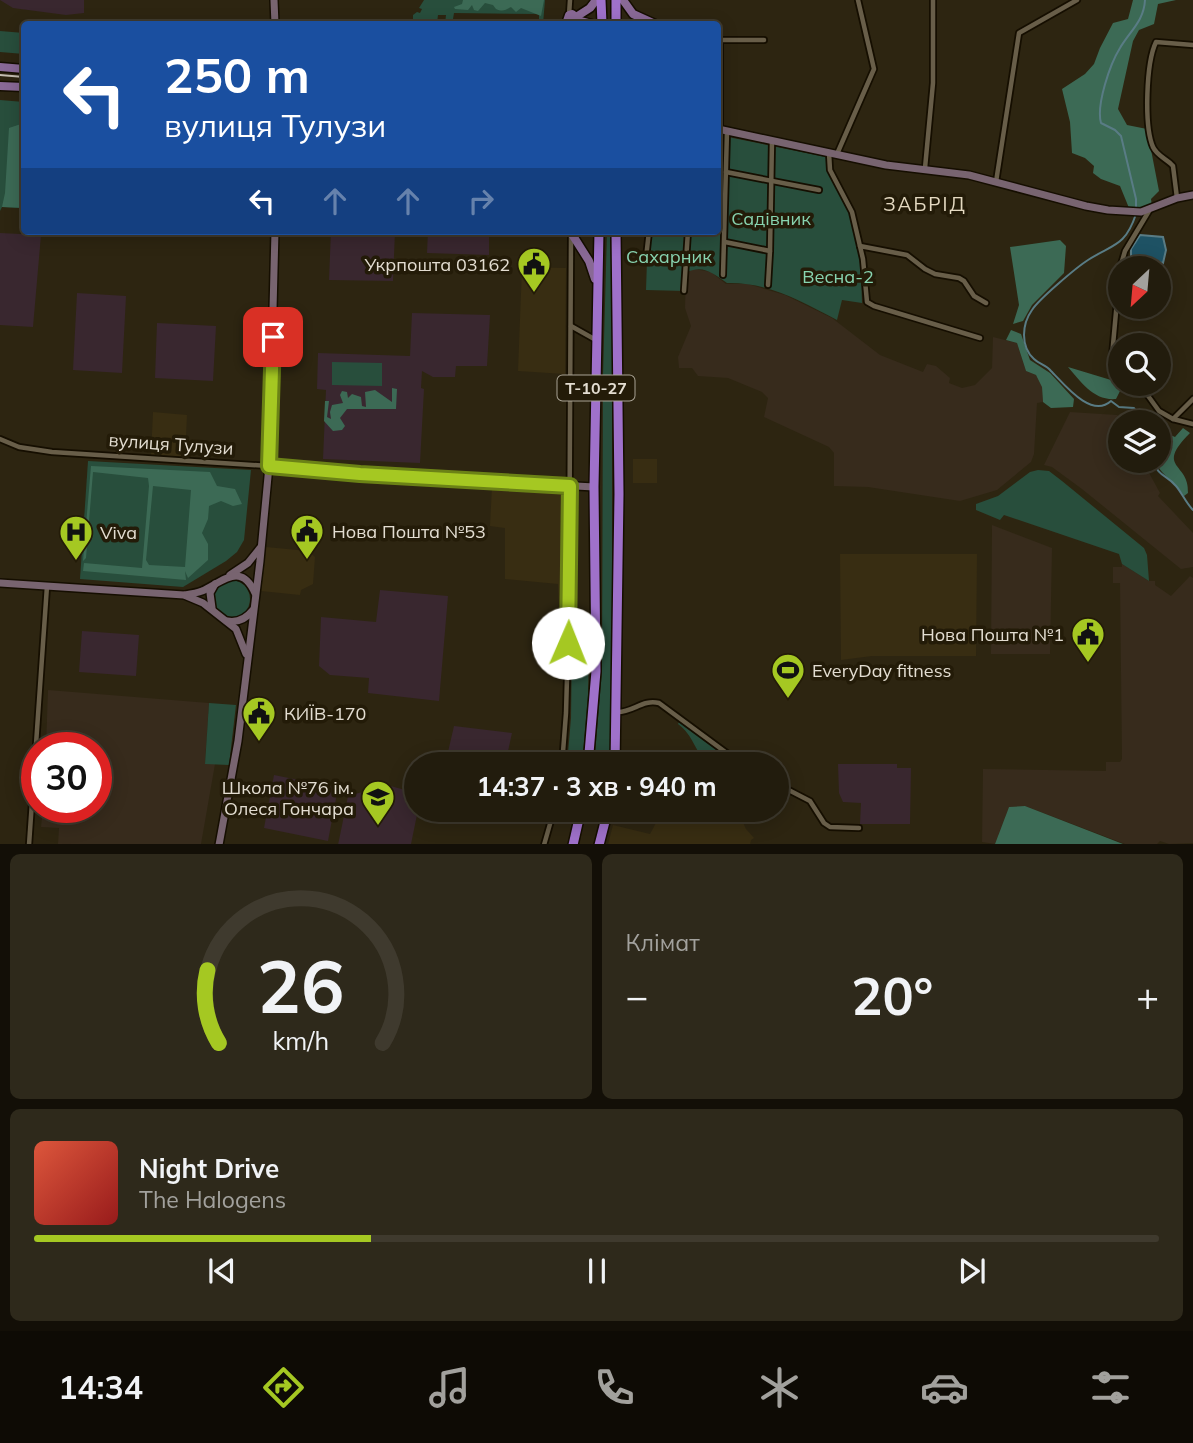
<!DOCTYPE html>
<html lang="uk">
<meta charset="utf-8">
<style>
:root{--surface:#221c0d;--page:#2e291b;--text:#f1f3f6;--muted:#a2a19d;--line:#3f3a2e;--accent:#a5c822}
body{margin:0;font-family:Mulish,sans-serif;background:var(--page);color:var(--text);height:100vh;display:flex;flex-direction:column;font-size:26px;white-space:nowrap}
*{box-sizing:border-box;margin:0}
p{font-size:23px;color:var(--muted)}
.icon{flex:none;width:38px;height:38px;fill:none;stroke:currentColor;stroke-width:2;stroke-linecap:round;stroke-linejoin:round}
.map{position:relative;height:844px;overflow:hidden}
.side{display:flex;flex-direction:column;gap:10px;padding:10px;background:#130f07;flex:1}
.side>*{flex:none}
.top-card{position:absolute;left:21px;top:21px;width:700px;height:214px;border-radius:7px;box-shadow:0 4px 18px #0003,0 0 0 2px var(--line);background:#1a4fa0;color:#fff;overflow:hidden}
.needle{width:46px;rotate:206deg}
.buttons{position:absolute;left:1108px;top:256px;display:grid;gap:14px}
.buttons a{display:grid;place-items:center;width:63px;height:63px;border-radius:50%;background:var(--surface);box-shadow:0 4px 18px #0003,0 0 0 2px var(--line);font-size:35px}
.speed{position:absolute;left:21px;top:732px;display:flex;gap:14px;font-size:35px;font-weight:700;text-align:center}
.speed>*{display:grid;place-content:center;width:91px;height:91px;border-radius:50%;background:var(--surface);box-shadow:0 4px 18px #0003,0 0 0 2px var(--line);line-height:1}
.speed .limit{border:10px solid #d22;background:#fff;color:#111}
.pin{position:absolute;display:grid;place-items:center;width:60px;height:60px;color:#fff;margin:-30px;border-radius:14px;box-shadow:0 4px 10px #0006}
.me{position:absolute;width:77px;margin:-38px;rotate:1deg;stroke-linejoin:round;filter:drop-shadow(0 0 5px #0008)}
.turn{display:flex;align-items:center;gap:24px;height:147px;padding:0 28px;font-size:32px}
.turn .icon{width:91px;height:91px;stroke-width:2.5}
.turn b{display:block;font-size:49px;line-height:60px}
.lanes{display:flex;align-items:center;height:66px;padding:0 28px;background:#0003;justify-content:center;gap:35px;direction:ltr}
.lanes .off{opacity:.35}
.big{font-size:52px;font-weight:700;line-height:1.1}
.side .card{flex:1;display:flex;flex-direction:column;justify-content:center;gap:10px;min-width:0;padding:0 24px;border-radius:10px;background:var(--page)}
.side .dial{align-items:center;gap:0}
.dial svg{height:182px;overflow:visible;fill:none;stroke:var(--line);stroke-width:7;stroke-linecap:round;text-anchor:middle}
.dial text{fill:var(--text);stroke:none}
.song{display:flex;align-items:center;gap:21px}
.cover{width:84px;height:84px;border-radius:10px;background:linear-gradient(135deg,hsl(10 70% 55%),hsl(0 70% 35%))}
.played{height:7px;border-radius:4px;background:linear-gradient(90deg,var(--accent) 30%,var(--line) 30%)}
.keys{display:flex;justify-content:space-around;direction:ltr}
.heat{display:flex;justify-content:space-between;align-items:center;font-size:38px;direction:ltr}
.side .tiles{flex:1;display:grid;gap:10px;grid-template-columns:1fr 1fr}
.card:last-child{grid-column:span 2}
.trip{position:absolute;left:404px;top:752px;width:385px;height:70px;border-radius:35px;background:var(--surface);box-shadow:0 4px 18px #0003,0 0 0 2px var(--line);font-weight:700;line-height:70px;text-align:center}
.tab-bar{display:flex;height:112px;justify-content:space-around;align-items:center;background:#0e0b05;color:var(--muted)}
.tab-bar .icon{width:49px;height:49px}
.tab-bar .current{color:var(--accent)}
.tab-bar b{font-size:32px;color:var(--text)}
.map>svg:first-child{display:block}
</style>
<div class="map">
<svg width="1193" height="845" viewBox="0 0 1193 845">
<rect width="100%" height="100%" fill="#2d2511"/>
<!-- built -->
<g fill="#382d12">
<path d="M522 267 566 268 565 374 518 371Z"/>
<path d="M153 412 187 415 185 457 151 455Z"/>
<rect x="633" y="459" width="24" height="24"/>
<path d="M492 486 577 489V605H559L558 584 505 579V528L490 526Z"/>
<path d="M266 547 308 551 315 557 313 584 301 590 300 595 261 591Z"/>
<path d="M840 554H977L976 656H872L841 660Z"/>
<path d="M663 810H737L746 829 754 838 751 840 750 845 608 844 613 825 650 834Z"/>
</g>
<!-- industrial -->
<g fill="#372b1c">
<path d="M695 269 711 272 726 284H748L785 295 832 318 880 355 923 372 927 364 936 366 950 378 949 383 962 388 975 385 992 368 993 337 1017 343 1026 371 1036 375 1042 386 1043 402 1037 403 1034 454 1031 462 997 490 960 501 868 487 834 486V453L829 447 764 417 768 398 762 392 728 378 698 376 692 368H679L678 357 691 326 685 308 686 272Z"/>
<path d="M1070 412 1117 415 1127 422H1120V460H1142L1160 493 1158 496 1193 533V567L1181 569 1082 489 1052 467 1044 465Z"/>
<path d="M992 525 1052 548 1050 654H991Z"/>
<path d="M1122 564 1149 581H1155V585L1171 596 1190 576 1193 578V843L1169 844 1160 841 1157 844H1125L1025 806 1009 807 995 844 982 842 983 769 1106 771V762H1120L1122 759 1120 583H1113V567H1122Z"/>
<path d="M48 690 209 703 205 763 215 764 201 844H58L59 828 41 827 43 807H96V747H46Z"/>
</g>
<!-- education -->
<g fill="#39272f">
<path d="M0 0H84V13L66 15 13 8Z"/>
<path d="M331 231H395L393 281 329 280Z"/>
<path d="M428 231H489V255L427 253Z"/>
<path d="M0 233 41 235 33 327 0 325Z"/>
<path d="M77 293 126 296 122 373 73 370Z"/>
<path d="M412 313 490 315 487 366H456L455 377H433L422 371 421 388 424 389 420 463 323 459 326 390 317 389 318 353 410 356Z"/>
<path d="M157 323 216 326 213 381 155 378Z"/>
<path d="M380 590 448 596 439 701 368 693 369 678 330 675 319 666 321 617 376 622Z"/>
<path d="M82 631 139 635 136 676 79 672Z"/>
<path d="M454 726 512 733 505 765H445Z"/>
<path d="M838 764H897V768H911L910 824H860L861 803 843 802 839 793Z"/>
<path d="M274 775 338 788 328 841 264 828Z"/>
<path d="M387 785 416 793V810H418L411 844 338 845 348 796Z"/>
</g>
<!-- green -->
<g fill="#284e3c">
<path d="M424 0H545L543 24H533V21H539V14L454 13 453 19H458V24H445L446 15H438L437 23 442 24H413V15L417 12 420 13 422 9 419 8Z"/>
<path d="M0 31 24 33V54L0 52Z"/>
<path d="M0 100 24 102V208L2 207 0 211Z"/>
<path d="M718 135 826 157C826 175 839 190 847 206 860 236 861 271 862 303L842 300 837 320C801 301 768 282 727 283 712 273 703 264 685 273V291L646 290 648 231H718Z"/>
<path d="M607 231H610L612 298V725L610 765H594L602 671 603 375Z"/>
<path d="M332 362 382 363V386L332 385Z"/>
<path d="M88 461 251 470 244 540 237 552 226 561 183 587 80 579Z"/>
<path d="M1038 470 1049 471 1062 481 1144 548 1147 555 1149 581 1122 564 1119 554 1004 515 1000 520 976 510V504L998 496 1030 472Z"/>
<circle cx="231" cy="599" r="19"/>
<path d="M578 636 579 641 589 642 588 696 582 765H567L571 718 572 641Z"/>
<path d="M209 703 236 705 229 765 205 764Z"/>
<path d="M679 722 729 759 738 765H708C694 750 694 736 678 724Z"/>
</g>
<!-- forest -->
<g fill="#3c6a55" fill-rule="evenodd">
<path d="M463 0H544L541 16 521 8 516 12 511 7C505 10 503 12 496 9L493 5 485 3 478 11 474 10 472 5 468 10 455 9 454 7 462 4Z"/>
<path d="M1133 0H1176L1158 4 1154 24 1139 30 1133 41 1118 109 1127 125 1147 129 1159 191 1151 199 1152 206 1145 209 1129 208 1120 186 1101 179 1093 173 1094 166 1085 158 1072 153 1070 122 1062 89 1085 74 1094 64 1100 48 1113 23 1128 19Z"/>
<path d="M24 123V208L2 207 5 193 9 128Z"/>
<path d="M1060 240 1066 246 1064 273 1032 305 1023 321 1013 324 1019 305 1010 247Z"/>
<path d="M1011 330 1021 334 1030 360 1050 373 1074 399 1073 407 1051 408 1043 402 1042 387 1036 375 1026 371 1017 343 1006 340Z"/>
<path d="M1068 367 1111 380 1121 389 1116 399C1094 401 1081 382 1068 367Z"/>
<path d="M392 388 397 389 396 409H347L340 418 345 426 342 430 333 431 324 421 325 401H329L327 417 331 419 330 412 332 405 343 403 340 395 342 391 347 392 348 398 352 394 361 397 362 406 366 407 365 392 375 390 392 402Z"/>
<path d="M1183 428 1190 433C1154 469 1190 462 1188 493L1184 496C1176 482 1160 475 1155 460H1158L1159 430 1175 437Z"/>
<path d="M91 466 210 472 217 486 235 489 242 504 233 506 221 501 209 506 208 519 202 533 208 544V560L188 578 185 571 186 580 83 571 84 563 142 568 149 486 148 478 93 472 86 558 83 561ZM153 486 191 490 185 567 149 565 146 560Z"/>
<path d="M1025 806 1123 844H995L1009 807Z"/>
</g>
<!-- water -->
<path fill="#1e5264" stroke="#597c85" stroke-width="2" d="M1140 235 1163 237 1166 250 1163 263 1131 258V249Z"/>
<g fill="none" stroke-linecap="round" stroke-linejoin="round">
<!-- stream -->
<g stroke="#597c85" stroke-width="2">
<path d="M1136 208V199L1121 136 1115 130 1101 123C1096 105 1110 64 1120 48 1130 31 1144 21 1145 0"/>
<path d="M1134 422 1136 411 1134 408 1119 407 1111 401C1091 419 1064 384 1051 371 1046 365 1039 364 1034 359 1020 346 1022 324 1032 310 1039 299 1077 267 1088 260 1113 244 1125 247 1136 214"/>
<path d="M1139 422H1143"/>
<path d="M1153 460C1158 477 1166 474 1176 486 1182 493 1186 503 1193 510"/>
</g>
<defs>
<g id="street">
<path d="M569 15 570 0"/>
<path d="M718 40H764"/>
<path d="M720 40V129"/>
<path d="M829 153 830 170 852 212 863 259 867 302 874 306 980 338"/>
<path d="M837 154 874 69 858 0"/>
<path d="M925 168 933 83V0"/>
<path d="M726 172 819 190"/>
<path d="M996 182 1019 33 1077 0"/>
<path d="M1177 198 1173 166C1167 159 1157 156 1153 147 1144 126 1146 63 1156 42L1193 45"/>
<path d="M725 242 770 251 772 140"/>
<path d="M860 246 907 255 925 269 935 274 959 278 964 281 974 296 986 303"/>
<path d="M646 258 649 231"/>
<path d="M1120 268 1111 367 1113 376 1120 382"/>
<path d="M1120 268 1125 251 1149 211"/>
<path d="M723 275 727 131"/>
<path d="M768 285 770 251"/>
<path d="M684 291 688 231"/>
<path d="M571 326 596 340"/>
<path d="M1123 383 1146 393 1159 411 1173 419 1193 424"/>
<path d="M1173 419 1193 399"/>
<path d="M0 439 19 447 52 452 269 466"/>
<path d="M618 712C633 712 643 699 659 703L743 765"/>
<path d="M562 765 566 713 569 607 571 237"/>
<path d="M777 784 810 801 824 823 830 827 859 828"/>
<path d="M29 845 47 586"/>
<path d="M544 845 554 810"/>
</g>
<g id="secondary">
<path d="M274 0 275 24"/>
<path d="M718 129 886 165 969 175 1086 206 1108 210 1141 212 1177 198 1193 195"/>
<path d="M269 466 285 469 375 475 594 487"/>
<path d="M230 575 248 563 260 548"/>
<path d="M0 583 184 595 203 603 236 629 246 654"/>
<path d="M185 595C191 594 197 593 202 591 222 582 241 561 255 593"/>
<path d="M212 608 210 593 215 584"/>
<path d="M227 621C238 623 246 619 253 610"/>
<path d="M219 845 238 741 260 561 269 466 275 231"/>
</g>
<g id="primary">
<path d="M623 0 633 14 655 24"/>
<path d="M572 23 580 21 592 24"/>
<path d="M566 24 569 15 572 14 576 17 590 8 596 0"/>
<path d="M0 67 24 69"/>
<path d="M0 86 24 87"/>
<path d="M570 231 589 261 595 279"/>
</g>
<g id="highway">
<path d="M601 0 602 24"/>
<path d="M616 0V24"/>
<path d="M588 765 596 671 594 487 599 231"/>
<path d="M615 765 619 494 616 231"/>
<path d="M573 845 581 810"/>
<path d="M599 845 608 810"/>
</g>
</defs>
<!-- street casing -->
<use href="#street" stroke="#150e00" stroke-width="8"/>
<!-- secondary casing -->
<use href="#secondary" stroke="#150e00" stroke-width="10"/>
<!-- primary casing -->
<use href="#primary" stroke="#150e00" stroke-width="11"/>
<!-- highway casing -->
<use href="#highway" stroke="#150e00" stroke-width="12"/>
<!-- street -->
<use href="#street" stroke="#685e49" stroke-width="4.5"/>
<!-- secondary -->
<use href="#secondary" stroke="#786470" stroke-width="7"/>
<!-- primary -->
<use href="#primary" stroke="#896996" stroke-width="8"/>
<!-- highway -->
<use href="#highway" stroke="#9f71ca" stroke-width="9"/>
<!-- tram -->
<path stroke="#c4beb1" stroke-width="2" d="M0 75 24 77"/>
</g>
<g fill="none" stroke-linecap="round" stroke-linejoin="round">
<defs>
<path id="route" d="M273 337 269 466 360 474 570 486 568 643"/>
</defs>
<!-- route casing -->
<use href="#route" stroke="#6b8216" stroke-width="18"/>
<!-- route -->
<use href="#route" stroke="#a5c822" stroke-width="12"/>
</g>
<!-- icons -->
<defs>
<symbol id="civic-pin" viewBox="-11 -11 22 30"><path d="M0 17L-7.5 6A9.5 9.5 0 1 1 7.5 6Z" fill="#a5c822" stroke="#231b08"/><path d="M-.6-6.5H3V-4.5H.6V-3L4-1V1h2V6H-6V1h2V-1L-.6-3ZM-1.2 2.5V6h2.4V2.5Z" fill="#111"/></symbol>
<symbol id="hospital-pin" viewBox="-11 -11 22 30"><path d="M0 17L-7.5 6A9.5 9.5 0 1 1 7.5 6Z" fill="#a5c822" stroke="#231b08"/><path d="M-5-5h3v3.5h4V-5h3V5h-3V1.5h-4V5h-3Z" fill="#111"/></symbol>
<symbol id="stadium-pin" viewBox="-11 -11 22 30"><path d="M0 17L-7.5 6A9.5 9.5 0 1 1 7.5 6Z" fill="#a5c822" stroke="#231b08"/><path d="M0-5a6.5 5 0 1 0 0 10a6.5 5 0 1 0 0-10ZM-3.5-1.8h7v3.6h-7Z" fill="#111"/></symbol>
<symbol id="school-pin" viewBox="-11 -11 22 30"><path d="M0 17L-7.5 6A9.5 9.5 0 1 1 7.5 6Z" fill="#a5c822" stroke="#231b08"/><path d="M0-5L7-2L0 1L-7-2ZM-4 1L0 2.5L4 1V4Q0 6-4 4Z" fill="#111"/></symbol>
</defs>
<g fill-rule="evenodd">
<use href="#civic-pin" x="515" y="245" width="38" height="52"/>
<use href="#civic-pin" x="288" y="512" width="38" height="52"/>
<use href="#hospital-pin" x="57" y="513" width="38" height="52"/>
<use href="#civic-pin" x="1069" y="615" width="38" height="52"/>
<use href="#stadium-pin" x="769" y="651" width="38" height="52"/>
<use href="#civic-pin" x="240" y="694" width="38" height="52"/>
<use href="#school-pin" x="359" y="778" width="38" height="52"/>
</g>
<g text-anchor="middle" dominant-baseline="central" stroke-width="7" stroke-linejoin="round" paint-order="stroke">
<!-- shield labels -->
<rect fill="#231b08" stroke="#a9a395" stroke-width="2" x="557.5" y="375.5" width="77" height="25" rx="5"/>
<g font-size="16" font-weight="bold" fill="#e3ddd1">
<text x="596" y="388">Т-10-27</text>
</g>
<!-- park labels -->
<g font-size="18" fill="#88d4b0" stroke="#231b08">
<text x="771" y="218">Садівник</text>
<text x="669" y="256">Сахарник</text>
<text x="838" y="276">Весна-2</text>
</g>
<!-- poi labels -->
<g font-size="18" fill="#e3ddd1" stroke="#231b08" text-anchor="start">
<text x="510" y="264" text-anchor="end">Укрпошта 03162</text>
<text x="332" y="531">Нова Пошта №53</text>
<text x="100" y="532">Viva</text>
<text x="1064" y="634" text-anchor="end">Нова Пошта №1</text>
<text x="812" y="670">EveryDay fitness</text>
<text x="284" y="713">КИЇВ-170</text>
<text x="354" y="787" text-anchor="end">Школа №76 ім.<tspan x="354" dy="21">Олеся Гончара</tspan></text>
</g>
<!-- street labels -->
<g font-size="18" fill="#e3ddd1" stroke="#231b08">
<text transform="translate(171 444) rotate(4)">вулиця Тулузи</text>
</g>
<!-- neighbourhood labels -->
<g font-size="19" letter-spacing="2" fill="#e5dac2" stroke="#231b08">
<text x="925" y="204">ЗАБРІД</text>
</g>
</g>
</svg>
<div class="buttons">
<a><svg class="needle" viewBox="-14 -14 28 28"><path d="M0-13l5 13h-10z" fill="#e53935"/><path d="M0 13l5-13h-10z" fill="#a2a19d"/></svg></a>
<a><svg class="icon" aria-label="search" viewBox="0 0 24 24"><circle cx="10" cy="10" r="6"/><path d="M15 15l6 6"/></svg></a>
<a><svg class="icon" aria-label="layers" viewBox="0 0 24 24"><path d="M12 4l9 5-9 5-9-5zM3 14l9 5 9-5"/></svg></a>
</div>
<div class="speed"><div class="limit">30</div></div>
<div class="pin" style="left:273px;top:337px;background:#d93025"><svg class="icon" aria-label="arrive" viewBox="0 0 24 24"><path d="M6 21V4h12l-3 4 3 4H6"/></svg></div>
<svg class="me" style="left:568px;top:643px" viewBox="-20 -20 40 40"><circle r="19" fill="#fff"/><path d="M0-13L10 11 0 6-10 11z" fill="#a5c822"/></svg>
<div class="trip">14:37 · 3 хв · 940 m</div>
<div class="top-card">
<div class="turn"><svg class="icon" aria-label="left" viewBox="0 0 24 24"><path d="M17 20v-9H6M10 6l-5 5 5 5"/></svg><div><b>250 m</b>вулиця Тулузи</div></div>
<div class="lanes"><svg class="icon" aria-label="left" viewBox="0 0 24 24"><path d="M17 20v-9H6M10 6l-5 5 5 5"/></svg><svg class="icon off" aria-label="ahead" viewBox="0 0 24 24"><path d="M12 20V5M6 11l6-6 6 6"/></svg><svg class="icon off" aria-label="ahead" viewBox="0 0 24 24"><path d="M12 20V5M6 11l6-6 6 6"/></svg><svg class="icon off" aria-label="right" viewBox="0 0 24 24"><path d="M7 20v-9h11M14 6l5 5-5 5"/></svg></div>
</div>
</div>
<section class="side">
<div class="tiles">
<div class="card dial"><svg viewBox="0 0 100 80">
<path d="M14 69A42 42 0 1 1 86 69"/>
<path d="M14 69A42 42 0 0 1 9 37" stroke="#a5c822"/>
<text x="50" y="56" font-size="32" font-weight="700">26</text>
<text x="50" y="72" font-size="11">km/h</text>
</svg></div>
<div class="card"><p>Клімат</p>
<div class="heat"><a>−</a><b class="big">20°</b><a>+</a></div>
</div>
<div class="card">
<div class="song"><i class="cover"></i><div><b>Night Drive</b><p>The Halogens</p></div></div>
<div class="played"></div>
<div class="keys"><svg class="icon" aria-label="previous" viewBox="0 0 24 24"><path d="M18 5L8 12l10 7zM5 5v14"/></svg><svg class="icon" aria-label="pause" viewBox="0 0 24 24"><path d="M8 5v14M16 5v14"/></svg><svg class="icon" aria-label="next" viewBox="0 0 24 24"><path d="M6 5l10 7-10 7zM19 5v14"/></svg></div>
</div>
</div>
</section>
<nav class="tab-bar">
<b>14:34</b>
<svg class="icon current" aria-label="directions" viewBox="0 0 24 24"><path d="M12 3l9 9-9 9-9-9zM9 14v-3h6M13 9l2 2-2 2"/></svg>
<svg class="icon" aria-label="music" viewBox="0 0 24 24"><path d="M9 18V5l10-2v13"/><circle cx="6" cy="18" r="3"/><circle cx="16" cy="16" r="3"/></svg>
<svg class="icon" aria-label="phone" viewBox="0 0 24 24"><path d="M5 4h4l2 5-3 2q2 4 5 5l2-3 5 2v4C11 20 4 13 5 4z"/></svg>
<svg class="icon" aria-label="climate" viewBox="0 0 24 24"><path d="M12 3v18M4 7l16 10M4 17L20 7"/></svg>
<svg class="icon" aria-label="car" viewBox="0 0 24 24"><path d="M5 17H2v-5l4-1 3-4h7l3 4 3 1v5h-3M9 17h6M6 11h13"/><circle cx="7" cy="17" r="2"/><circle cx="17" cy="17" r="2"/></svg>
<svg class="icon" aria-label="filters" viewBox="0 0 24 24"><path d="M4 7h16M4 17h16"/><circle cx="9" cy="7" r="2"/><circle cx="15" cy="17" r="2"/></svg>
</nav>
